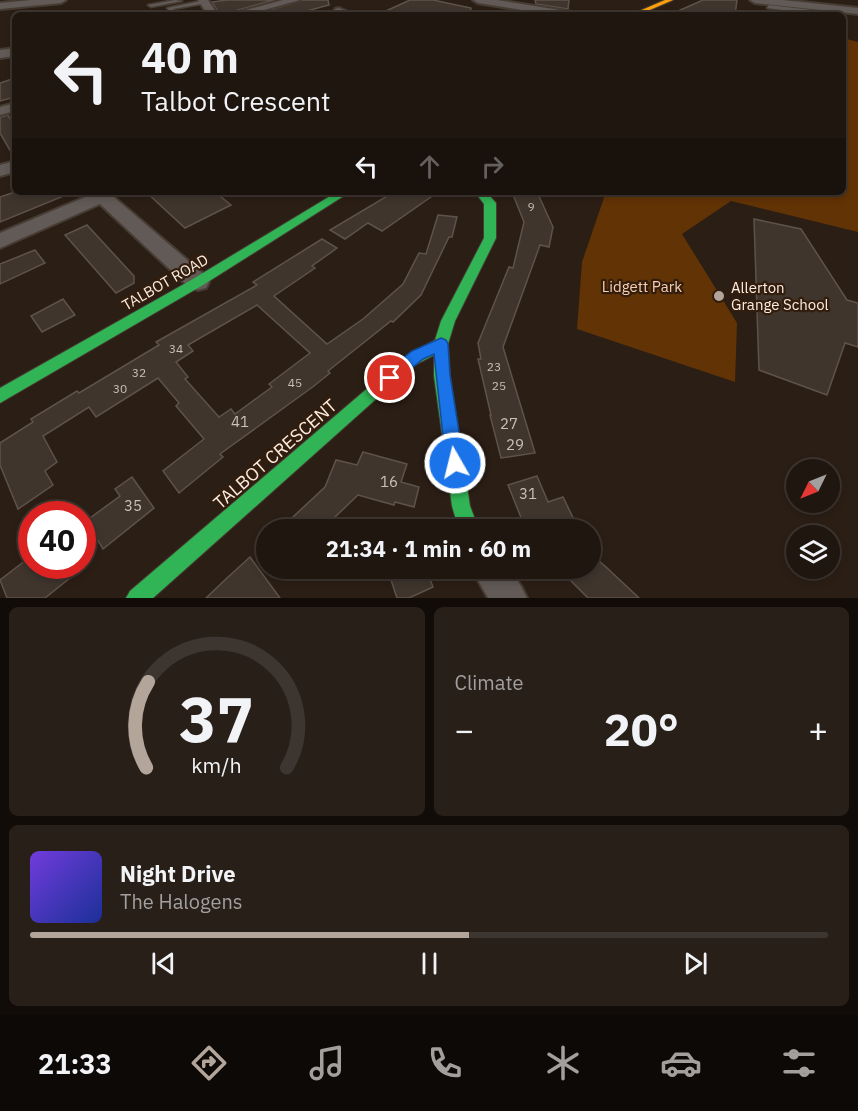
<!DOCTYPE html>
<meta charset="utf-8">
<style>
:root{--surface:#201610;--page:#281f19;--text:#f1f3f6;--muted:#a29f9f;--line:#3d3530;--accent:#b3a59a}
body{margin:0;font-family:"IBM Plex Sans",sans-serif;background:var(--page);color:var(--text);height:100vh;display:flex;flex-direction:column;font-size:22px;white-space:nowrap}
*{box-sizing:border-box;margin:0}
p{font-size:20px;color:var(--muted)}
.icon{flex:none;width:33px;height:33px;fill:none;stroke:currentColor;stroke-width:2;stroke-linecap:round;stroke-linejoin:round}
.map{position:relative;height:598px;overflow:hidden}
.side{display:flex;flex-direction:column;gap:9px;padding:9px;background:#120c09;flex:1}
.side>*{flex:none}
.guide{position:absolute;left:12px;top:12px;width:834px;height:183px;border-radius:9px;box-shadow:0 3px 9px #0003,0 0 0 2px var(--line);background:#201610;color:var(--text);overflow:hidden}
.needle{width:39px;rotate:227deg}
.controls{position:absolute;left:786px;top:459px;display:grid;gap:12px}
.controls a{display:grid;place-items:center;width:54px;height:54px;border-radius:50%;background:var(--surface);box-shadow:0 3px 9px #0003,0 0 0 2px var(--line);font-size:30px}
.speed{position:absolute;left:18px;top:501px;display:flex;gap:12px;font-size:30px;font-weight:700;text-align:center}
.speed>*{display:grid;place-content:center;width:78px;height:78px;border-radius:50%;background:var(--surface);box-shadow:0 3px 9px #0003,0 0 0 2px var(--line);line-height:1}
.speed .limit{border:9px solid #d22;background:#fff;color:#111}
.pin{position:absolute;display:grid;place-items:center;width:51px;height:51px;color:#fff;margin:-26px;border:3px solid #fff;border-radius:50%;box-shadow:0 2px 6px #0007}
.me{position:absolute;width:66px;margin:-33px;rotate:352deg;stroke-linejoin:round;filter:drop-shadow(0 0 4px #0008)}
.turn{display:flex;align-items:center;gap:21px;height:126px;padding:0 30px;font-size:27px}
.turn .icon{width:78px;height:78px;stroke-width:2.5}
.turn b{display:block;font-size:42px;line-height:51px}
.lanes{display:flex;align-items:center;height:57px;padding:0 30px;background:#0003;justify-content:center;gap:30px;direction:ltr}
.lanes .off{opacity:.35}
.big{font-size:45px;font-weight:800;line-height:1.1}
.side .widget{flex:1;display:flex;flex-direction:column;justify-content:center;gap:9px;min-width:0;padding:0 21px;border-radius:9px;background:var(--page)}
.side .dial{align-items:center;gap:0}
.dial svg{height:156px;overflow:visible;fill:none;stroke:var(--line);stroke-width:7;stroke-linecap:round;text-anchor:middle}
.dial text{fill:var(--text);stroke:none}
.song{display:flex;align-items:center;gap:18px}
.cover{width:72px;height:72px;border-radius:9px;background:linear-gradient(135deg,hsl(260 70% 55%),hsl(230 70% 35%))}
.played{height:6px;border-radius:3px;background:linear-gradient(90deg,var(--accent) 55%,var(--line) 55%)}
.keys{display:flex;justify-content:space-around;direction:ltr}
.heat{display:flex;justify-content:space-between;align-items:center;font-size:33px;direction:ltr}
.side .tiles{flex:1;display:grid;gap:9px;grid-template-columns:1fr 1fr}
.widget:last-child{grid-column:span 2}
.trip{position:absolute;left:256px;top:519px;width:345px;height:60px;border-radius:30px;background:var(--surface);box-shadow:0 3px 9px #0003,0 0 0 2px var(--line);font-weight:800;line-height:60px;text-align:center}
.tab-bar{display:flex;height:96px;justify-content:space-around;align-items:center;background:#0d0906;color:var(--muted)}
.tab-bar .icon{width:42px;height:42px}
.tab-bar .on{color:var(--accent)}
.tab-bar b{font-size:27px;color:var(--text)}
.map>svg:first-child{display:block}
</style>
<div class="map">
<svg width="858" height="598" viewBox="0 0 858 598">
<rect width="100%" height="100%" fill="#2b1e15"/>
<!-- green -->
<path fill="#623305" d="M843 38 858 42V232L731 201 682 234 737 323 735 382 577 329 582 262 606 192H843Z"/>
<!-- building -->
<g fill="#3f352d" stroke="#5e534b" stroke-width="1.5" fill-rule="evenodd">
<path d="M227 0H274L220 15 212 2Z"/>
<path d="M302 0H328L329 5 292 15H254Z"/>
<path d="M410 0H433L471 8 470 15H377Z"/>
<path d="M535 0H569L568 9 536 4Z"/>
<path d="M703 0H737L735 15H669Z"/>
<path d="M15 78V97L0 101V83Z"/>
<path d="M8 115 15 128V159L0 133V117Z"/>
<path d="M15 192H71V193L0 222V197Z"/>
<path d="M146 192H215L231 205 185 228Z"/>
<path d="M394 192H438L382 231 368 223 345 239 330 230Z"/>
<path d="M512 192H537L553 227 549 247 540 245 503 347 535 453 501 458 490 415H491L478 359H481L478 343 509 267 513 268 524 222Z"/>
<path d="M438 215 457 217 452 237H449L421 295 393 322 391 321 328 371 330 373 314 386 220 454 223 457 179 493 163 471 204 439 176 406 179 403 158 378 96 417 89 407 43 436 57 462 45 471 53 485 18 509 0 465V443L33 422 31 419 77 391 79 393 159 345 156 342 257 285 253 282 322 239 337 248 312 266 315 268 274 296 327 344 363 319 403 284 419 253 426 254ZM257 305 310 353 269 384 272 387 235 414 231 409 219 417 185 379 188 377 176 362 193 351 188 345Z"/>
<path d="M754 219 801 229 847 300 858 303V347L845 343 827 395 759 370Z"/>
<path d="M87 225 134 276V283L116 293 65 235Z"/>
<path d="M35 250 45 263 0 284V264Z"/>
<path d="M63 299 75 315 42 332 31 316Z"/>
<path d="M363 452 407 464 401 482 419 487 414 507 395 502 394 505 358 495 334 518 336 520 326 530H279L325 487 336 460 357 465Z"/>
<path d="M537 476 548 502 563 497 579 530H526L508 485Z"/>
<path d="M132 477 154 508 103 549 86 521 120 496 115 489Z"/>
<path d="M591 554 606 567 639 598H588L558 568H591Z"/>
<path d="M30 557 32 566H85L45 598H7L0 580Z"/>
<path d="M250 557 280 598H206L227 578Z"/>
<path d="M387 568H426L433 587 409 598H397Z"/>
</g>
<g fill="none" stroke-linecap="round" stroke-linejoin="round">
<defs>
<g id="lane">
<path d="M175 0 182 1 151 7 148 5Z"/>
<path d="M205 0 207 3 173 9 175 11 172 13 167 8Z"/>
<path d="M769 5 821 11 824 13 821 15 767 8Z"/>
</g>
<g id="street">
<path d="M31 0H66L61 3 0 9V3Z"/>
<path d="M198 0H208L218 15H208Z"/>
<path d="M283 0H300L246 15H228Z"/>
<path d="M473 0H497L572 12 577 15H553L478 3Z"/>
<path d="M750 0H783L858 8V14L755 3Z"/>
<path d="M339 8 355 15 335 13V9Z"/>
<path d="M15 48V56L0 58V50Z"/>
<path d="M15 103V111L0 115V107Z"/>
<path d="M15 161V172L0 176V165Z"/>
<path d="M88 192H108L206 276 209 282 206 288 198 290 190 288 100 204 0 248V233L90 195Z"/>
<path d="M471 568H509L521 586 527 598H488Z"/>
</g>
<g id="fast">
<path d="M337 192H350L203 285 0 403V388L193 279Z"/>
<path d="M475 192H486L496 203V238L455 321 448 344 450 376 470 506 479 530H459L452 506 434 376V355L413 366 153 598H126L130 591 403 358 435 340 441 321 484 238V204Z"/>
</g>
<path id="slow" d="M665 0H673L638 15H630Z"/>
</defs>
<!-- lane casing -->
<use href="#lane" stroke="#473c33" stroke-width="3"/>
<!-- street casing -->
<use href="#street" stroke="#473c33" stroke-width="4"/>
<!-- fast casing -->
<use href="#fast" stroke="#473c33" stroke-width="2"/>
<!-- slow casing -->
<use href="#slow" stroke="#473c33" stroke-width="2"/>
<!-- lane -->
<use href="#lane" fill="#615a56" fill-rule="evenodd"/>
<!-- street -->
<use href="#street" fill="#615a56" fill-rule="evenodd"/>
<!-- fast -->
<use href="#fast" fill="#30b455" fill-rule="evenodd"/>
<!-- slow -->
<use href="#slow" fill="#ff9f0a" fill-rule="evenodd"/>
</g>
<!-- route -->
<path fill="#1a73e8" stroke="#114b97" stroke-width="1.5" d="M441 338 446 340 448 344 450 375 464 463 461 469 455 471 448 469 446 463 434 354 423 359 395 382 390 384 384 382 382 378 384 373 412 351Z"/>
<!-- markers -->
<circle fill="#b3a59a" stroke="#331d0d" stroke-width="2" cx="719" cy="296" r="6"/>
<g text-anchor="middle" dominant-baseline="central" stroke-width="4.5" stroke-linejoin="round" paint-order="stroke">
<!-- number labels -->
<g font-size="12" fill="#cdbfb5">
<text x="531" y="206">9</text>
<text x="176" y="348">34</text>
<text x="494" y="366">23</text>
<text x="139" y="372">32</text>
<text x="295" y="382">45</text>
<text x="499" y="385">25</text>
<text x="120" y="388">30</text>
</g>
<!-- street labels -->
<g font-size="15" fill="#fcede2" stroke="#331d0d">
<text transform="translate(165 282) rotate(-30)">TALBOT ROAD</text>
</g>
<!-- park labels -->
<g font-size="15" fill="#f9cfb2" stroke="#331d0d">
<text x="642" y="286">Lidgett Park</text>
</g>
<!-- poi labels -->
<g font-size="15" fill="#fcede2" stroke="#331d0d" text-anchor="start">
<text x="731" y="287">Allerton<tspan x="731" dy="17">Grange School</tspan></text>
</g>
<!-- near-number labels -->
<g font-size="15" fill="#cdbfb5">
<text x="240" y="421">41</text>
<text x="509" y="423">27</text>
<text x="515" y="444">29</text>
<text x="389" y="481">16</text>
<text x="528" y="493">31</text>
<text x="133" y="505">35</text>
</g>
<!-- near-street labels -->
<g font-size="18" fill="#fcede2" stroke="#331d0d">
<text transform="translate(275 454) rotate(-41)">TALBOT CRESCENT</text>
</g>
</g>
</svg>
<div class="controls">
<a><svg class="needle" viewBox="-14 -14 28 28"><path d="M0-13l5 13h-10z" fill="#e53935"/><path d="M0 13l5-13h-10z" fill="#a29f9f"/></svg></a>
<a><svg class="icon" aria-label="layers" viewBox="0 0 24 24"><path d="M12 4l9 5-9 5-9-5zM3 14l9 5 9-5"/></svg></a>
</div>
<div class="speed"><div class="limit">40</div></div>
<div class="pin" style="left:390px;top:378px;background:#d93025"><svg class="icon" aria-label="arrive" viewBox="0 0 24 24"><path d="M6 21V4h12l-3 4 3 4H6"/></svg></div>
<svg class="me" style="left:455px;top:463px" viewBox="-20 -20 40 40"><circle r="17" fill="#1a73e8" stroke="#fff" stroke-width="3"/><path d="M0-11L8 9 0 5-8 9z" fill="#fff"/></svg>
<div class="trip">21:34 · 1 min · 60 m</div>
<div class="guide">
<div class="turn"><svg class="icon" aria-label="left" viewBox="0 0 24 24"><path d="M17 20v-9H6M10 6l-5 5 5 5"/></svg><div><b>40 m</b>Talbot Crescent</div></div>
<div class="lanes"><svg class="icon" aria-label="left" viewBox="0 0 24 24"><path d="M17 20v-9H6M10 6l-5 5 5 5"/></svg><svg class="icon off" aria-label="ahead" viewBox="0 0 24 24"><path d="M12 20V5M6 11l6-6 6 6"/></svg><svg class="icon off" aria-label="right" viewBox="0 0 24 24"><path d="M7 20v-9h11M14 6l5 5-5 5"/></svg></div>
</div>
</div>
<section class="side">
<div class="tiles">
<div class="widget dial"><svg viewBox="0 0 100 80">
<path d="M14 69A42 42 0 1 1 86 69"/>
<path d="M14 69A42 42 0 0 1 15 25" stroke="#b3a59a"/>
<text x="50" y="56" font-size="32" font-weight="700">37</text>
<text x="50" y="72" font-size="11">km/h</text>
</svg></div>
<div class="widget"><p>Climate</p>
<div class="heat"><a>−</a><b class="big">20°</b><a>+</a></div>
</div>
<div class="widget">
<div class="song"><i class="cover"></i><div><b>Night Drive</b><p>The Halogens</p></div></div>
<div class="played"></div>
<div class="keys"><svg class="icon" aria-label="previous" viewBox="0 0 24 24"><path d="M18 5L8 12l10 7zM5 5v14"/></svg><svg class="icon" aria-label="pause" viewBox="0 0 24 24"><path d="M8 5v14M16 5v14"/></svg><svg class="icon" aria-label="next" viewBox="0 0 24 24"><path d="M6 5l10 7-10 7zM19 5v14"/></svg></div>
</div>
</div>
</section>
<nav class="tab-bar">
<b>21:33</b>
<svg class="icon on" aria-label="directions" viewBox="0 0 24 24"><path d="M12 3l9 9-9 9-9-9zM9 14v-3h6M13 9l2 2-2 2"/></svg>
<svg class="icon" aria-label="music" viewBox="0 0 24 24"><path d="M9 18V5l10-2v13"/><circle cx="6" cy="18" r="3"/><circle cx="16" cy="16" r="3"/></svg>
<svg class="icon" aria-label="phone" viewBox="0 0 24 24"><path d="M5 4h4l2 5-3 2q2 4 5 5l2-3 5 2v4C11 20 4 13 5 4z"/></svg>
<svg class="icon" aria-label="climate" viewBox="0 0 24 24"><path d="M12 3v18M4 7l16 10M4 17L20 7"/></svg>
<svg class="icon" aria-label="car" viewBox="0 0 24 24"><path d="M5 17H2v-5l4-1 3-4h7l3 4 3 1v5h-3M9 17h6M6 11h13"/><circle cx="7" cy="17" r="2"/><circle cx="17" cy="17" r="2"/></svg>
<svg class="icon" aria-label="filters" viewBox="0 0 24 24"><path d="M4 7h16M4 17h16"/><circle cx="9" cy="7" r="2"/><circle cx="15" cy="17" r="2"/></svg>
</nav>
